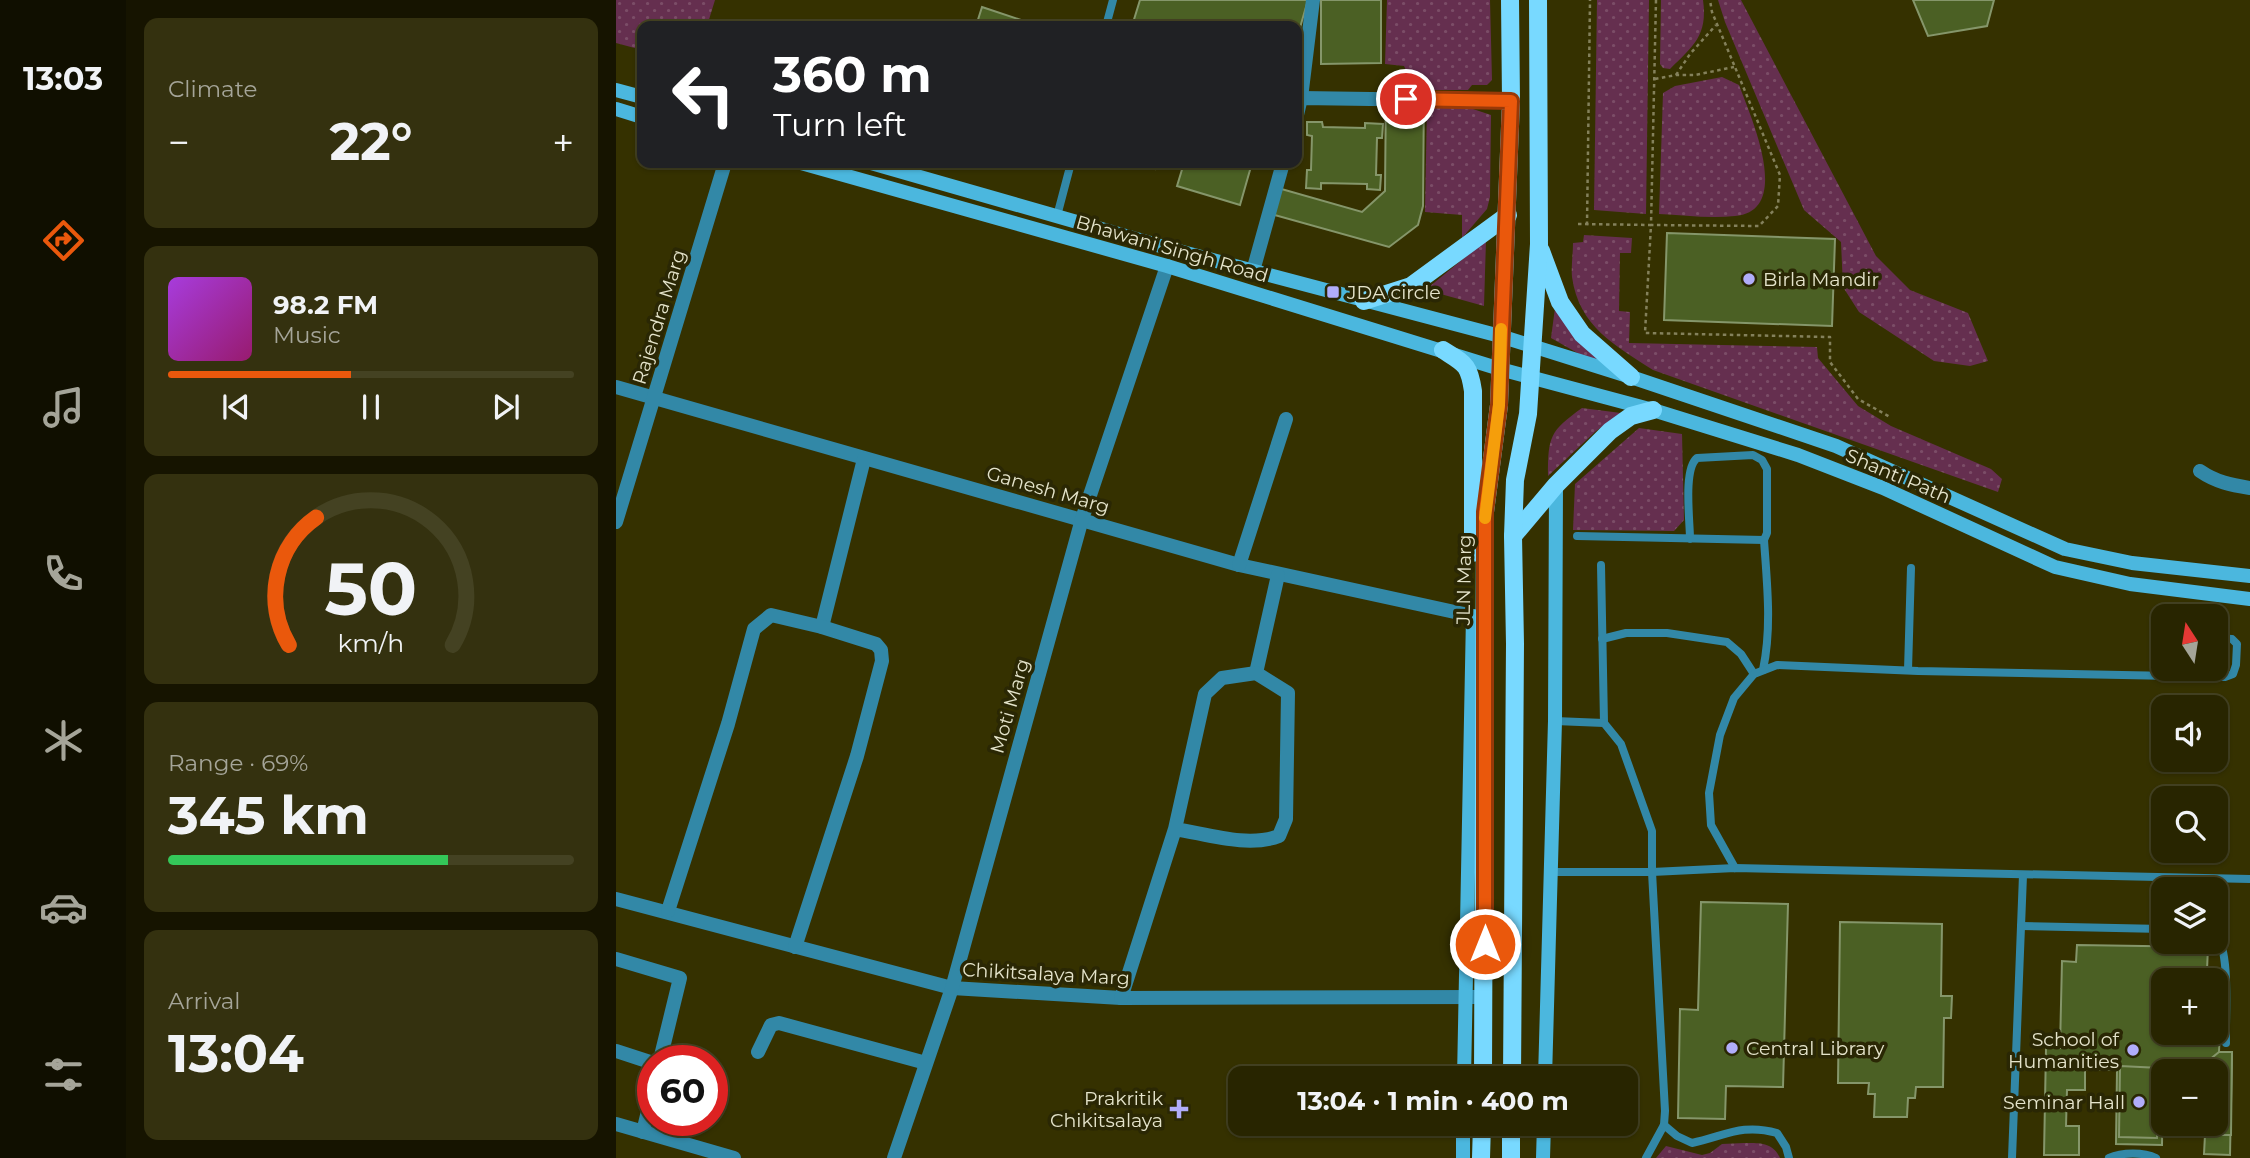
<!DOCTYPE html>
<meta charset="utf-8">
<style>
:root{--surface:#282500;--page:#34310f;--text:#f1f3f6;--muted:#a5a599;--line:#444222;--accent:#ea580c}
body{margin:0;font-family:Montserrat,sans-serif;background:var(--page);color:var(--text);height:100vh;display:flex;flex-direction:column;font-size:26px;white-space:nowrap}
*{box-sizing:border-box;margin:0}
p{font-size:23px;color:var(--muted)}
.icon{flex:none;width:38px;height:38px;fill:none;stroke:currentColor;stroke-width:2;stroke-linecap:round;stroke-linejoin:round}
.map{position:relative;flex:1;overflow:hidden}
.side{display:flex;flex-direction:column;gap:18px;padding:18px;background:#161400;width:490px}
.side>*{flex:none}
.top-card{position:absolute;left:21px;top:21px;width:665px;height:147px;border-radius:14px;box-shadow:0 2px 5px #0004,0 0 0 2px var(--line);background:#202124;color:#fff;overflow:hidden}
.needle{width:46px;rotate:348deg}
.tools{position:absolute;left:1535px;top:604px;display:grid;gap:14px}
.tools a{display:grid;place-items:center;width:77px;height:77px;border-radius:14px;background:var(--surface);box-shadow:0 2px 5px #0004,0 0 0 2px var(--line);font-size:35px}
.speed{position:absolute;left:21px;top:1045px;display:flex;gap:14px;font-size:35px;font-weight:700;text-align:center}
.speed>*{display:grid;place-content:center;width:91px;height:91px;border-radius:50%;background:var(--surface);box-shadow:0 2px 5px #0004,0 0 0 2px var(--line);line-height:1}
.speed .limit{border:10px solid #d22;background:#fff;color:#111}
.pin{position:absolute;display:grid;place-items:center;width:60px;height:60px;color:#fff;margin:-30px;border:4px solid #fff;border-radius:50%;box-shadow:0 2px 7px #0007}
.me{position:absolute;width:77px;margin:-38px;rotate:0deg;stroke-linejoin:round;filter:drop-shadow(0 0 5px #0008)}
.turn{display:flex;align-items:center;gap:24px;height:147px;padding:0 21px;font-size:32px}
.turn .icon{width:91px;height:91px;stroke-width:2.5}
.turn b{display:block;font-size:49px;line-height:60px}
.big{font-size:52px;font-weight:700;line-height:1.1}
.side .card{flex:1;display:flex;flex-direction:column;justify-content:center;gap:10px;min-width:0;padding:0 24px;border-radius:14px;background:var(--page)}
.side .dial{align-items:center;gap:0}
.dial svg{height:182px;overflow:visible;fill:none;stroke:var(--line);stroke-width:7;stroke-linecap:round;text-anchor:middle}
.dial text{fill:var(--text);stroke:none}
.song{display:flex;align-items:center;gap:21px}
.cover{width:84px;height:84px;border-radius:10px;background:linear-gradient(135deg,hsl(280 70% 55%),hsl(320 70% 35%))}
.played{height:7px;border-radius:4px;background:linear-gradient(90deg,var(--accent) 45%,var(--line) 45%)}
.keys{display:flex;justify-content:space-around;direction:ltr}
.heat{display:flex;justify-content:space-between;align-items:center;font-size:38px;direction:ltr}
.charge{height:10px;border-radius:5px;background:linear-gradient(90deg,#34c759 69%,var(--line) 0)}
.trip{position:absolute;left:612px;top:1066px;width:410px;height:70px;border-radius:14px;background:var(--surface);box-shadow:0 2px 5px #0004,0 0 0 2px var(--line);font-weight:700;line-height:70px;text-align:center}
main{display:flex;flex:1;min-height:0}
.tabs{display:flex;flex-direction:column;width:126px;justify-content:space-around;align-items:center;background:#100f00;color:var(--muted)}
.tabs .icon{width:49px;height:49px}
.tabs .selected{color:var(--accent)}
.tabs b{font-size:32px;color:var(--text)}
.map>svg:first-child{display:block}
</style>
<main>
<nav class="tabs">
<b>13:03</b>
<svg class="icon selected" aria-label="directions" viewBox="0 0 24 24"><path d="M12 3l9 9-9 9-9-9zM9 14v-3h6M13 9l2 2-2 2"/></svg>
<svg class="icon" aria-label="music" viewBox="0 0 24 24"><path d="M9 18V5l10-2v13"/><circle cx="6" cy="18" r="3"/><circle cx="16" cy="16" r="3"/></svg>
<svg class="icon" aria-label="phone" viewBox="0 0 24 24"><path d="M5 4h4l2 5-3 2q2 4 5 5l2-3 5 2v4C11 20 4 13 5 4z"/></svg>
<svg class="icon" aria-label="climate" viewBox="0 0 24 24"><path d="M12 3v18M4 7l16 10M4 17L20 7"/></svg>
<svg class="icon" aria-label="car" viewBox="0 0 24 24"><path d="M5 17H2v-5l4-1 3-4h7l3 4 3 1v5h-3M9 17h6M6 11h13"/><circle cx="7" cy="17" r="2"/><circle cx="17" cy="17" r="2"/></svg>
<svg class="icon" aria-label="filters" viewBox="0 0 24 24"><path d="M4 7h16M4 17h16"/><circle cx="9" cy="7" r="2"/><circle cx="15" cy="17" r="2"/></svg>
</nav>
<section class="side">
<div class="card"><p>Climate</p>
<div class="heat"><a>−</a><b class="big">22°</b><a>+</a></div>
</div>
<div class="card">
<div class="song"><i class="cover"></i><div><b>98.2 FM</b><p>Music</p></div></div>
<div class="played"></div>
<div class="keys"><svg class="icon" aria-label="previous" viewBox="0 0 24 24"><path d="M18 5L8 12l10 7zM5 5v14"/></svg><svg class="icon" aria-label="pause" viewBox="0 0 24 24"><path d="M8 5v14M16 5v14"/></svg><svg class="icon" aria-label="next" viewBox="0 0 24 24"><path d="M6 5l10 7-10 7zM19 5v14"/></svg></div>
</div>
<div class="card dial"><svg viewBox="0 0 100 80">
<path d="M14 69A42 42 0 1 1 86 69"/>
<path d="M14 69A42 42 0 0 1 26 13" stroke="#ea580c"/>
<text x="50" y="56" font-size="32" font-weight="700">50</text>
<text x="50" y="72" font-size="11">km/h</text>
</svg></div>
<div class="card"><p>Range · 69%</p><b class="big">345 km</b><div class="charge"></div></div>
<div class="card"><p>Arrival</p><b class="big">13:04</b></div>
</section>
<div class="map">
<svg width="1634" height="1158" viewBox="0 0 1634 1158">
<defs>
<pattern id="park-dots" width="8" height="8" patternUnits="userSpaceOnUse" patternTransform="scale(1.75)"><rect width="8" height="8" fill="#652f4f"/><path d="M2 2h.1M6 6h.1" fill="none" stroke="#7b4d67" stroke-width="1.8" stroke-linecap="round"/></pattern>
</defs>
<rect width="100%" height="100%" fill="#353100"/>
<!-- park -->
<g fill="url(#park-dots)">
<path d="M0 0H99L91 26H26V50L0 43Z"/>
<path d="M771 0H874L876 80 871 85H856L852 90H813L796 83 788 66 769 64Z"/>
<path d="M981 0H1033L1030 214 978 210Z"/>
<path d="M1045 0H1087C1092 36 1077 46 1054 69L1047 68 1044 64Z"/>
<path d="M1102 0H1125L1260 256 1294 290 1352 313 1372 361 1354 366 1318 361 1243 312 1227 287 1225 242 1188 210 1109 22Z"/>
<path d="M1106 77 1123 85C1134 115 1178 211 1119 216 1094 219 1067 215 1043 214L1047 93 1059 86Z"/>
<path d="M811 105 854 108 875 115 874 197 871 209 846 238V215L809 212Z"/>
<path d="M968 235 1016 238 1015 253H1004L1003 311 1014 312 1013 343 1201 347 1202 358 1242 406 1275 426 1375 469 1386 479 1382 492 1037 370C999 345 963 327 956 277 955 266 957 254 957 243L967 242Z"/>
<path d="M870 240 868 306 821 293 813 287Z"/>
<path d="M939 308 986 360 981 364 935 338Z"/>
<path d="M966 408 1005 413 980 431 932 476C932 436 934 431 966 408Z"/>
<path d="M1023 428 1066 434 1068 520 1058 531 957 530 959 484Z"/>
<path d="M1128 1143C1143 1143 1157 1142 1164 1158H1040L1050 1146 1086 1155 1094 1153 1106 1144Z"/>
</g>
<!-- building -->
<g fill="#4b6024" stroke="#85966a" stroke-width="2">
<path d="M524 0H692L681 38V26H516Z"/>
<path d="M705 0H765V63L705 64Z"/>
<path d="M1297 0H1378L1371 26 1312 36Z"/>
<path d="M366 7 423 26H360Z"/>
<path d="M770 88H808L807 206 802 225 773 247 655 214 662 188 746 212 769 191Z"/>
<path d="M691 122H706L707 127 749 128V123L767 124 766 138H761L760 175H765L764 190 751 189V184L705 183V189L690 188 691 170H695L696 136 691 135Z"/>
<path d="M517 163H541L539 169Z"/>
<path d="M568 163H636L624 205 561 186Z"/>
<path d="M1051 233 1219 239 1216 326 1048 320Z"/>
<path d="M1085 902 1172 904 1167 1087 1110 1086 1109 1119 1062 1118 1064 1009 1082 1010Z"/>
<path d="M1224 922 1326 924 1325 996H1336L1335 1018H1328L1327 1087H1300L1299 1098H1292L1291 1117H1258L1259 1094H1252L1253 1083H1222Z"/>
<path d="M1461 945 1592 947 1591 970H1606V1011H1600V980H1547V1032H1600V1029H1604L1603 1052H1616L1614 1155 1588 1154 1589 1135H1601L1602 1089H1600V1071H1587V1065L1547 1064 1546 1145 1500 1144 1501 1070 1469 1069V1090H1451L1450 1126H1463V1155H1428L1430 1048H1444L1446 961 1460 962Z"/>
<path d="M1603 1052H1616L1615 1135H1601L1602 1089H1600V1071H1587V1065Z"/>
<path d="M1504 1066 1544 1068 1541 1138 1503 1137Z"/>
</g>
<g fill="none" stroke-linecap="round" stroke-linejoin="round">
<!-- path -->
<g stroke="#84815b" stroke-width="2.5" stroke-dasharray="3.5 3.5" stroke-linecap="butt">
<path d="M1040 0 1035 225 1143 226 1162 206 1164 175 1096 12 1094 0"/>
<path d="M1060 75 1074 54 1100 25"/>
<path d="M1039 79 1060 75H1079L1118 67"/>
<path d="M158 163 171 166"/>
<path d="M962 224 1035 225 1029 333 1214 337V362L1242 399 1274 417"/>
<path d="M971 225 974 0"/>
</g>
<!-- lane -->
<g stroke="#3288a7" stroke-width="8">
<path d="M490 26 497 0"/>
<path d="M441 216 455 163"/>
<path d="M961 536 1148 540 1151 533V469L1146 460 1137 455 1081 458C1067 469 1074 521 1074 539"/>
<path d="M985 565 988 723 1005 744 1036 831V872L1049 1111 1048 1125 1030 1158"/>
<path d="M1585 616V612"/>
<path d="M986 639 1010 633H1051L1111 642 1125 654 1138 674"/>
<path d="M1147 670C1156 627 1151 584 1148 540"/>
<path d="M1292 670 1295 568"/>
<path d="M939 721 988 723"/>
<path d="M1119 868 1095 825 1093 793 1104 735 1118 698 1138 674 1161 665 1302 671 1609 677 1617 674 1620 665 1621 644 1616 639 1600 638"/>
<path d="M935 872H1036L1119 868 1634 879"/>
<path d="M1405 926 1547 929"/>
<path d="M1600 936C1615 950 1609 1021 1610 1043"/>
<path d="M1048 1125 1061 1136 1076 1143C1109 1136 1126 1123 1161 1133L1170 1147 1173 1158"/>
<path d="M1396 1158 1407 875"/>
<path d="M1493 1158C1506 1152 1528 1152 1540 1158"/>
</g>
<!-- street -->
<g stroke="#3288a7" stroke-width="14">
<path d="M685 98 697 0"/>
<path d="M681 115 685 98 895 101"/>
<path d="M637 271 667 163"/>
<path d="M0 387 623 565 857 616"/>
<path d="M1584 471C1600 482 1615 485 1634 488"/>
<path d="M0 522 109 163"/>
<path d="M623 565 670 419"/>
<path d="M206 627 248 459"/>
<path d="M640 673 662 575"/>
<path d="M0 899 336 988 505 998 862 997"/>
<path d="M52 911 112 724 138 629 155 615 206 627 260 644 265 650 266 661 241 756 179 947"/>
<path d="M0 959 64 978 44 1060"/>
<path d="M505 998 559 829 589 694 606 678 640 673 672 693 670 819 663 836C632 848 591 834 559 829"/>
<path d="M0 1051 37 1063"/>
<path d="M142 1052 155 1025 163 1023 310 1063"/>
<path d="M0 1124 118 1158"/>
<path d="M27 1132 37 1090"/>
<path d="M278 1158 336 988 466 519 551 266"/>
</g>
<!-- secondary -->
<g stroke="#4bb7de" stroke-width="14">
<path d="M0 90 26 97"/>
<path d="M0 109 26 117"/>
<path d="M185 163 551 266 884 369 1037 410 1182 455 1267 488 1439 567 1514 584 1634 599"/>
<path d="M255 163 555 249 884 336 1015 377 1220 446 1449 549 1516 563 1634 576"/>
<path d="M848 1078 857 616"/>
<path d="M929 1078 939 721 940 485"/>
<path d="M847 1158V1124"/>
<path d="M927 1158 928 1124"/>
</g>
<!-- primary -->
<g stroke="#78d9ff" stroke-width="18">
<path d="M925 251 944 302 966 334 1015 377"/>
<path d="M748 301 795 286 892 215"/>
<path d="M827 350C849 364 853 364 857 391V553"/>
<path d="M897 536 940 485 994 431 1015 416 1037 410"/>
<path d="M867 1078 869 512 883 405 895 101 894 0"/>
<path d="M896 1078 899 644 897 536 899 480 912 414 923 244 922 0"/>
<path d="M865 1158 866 1124"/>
<path d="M895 1158V1124"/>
</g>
</g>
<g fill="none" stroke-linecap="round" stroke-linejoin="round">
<defs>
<path id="route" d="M790 99 895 101 883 405 869 512V944"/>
</defs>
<!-- route casing -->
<use href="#route" stroke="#983908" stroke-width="18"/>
<!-- route -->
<use href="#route" stroke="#ea580c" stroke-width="12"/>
<!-- slow -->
<path stroke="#f59e0b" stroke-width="12" d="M869 518 883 405 885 329"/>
</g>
<!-- markers -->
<g fill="#b1adfa" stroke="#2a2704" stroke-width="2.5">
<circle cx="1133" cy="279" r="7"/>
<rect x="710" y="285" width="14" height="14" rx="3.5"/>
<circle cx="1116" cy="1048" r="7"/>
<circle cx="1517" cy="1050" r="7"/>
<circle cx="1523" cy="1102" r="7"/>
<path d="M559.5 1098.5h7v7h7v7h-7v7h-7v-7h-7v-7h7z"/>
</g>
<g text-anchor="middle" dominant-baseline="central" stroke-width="7" stroke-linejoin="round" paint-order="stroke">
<!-- street labels -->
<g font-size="19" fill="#e5e4cb" stroke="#2a2704">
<text transform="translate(556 249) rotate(16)">Bhawani Singh Road</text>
<text transform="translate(43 317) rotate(-73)">Rajendra Marg</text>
<text transform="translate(1282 476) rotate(23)">Shanti Path</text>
<text transform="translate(432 490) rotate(16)">Ganesh Marg</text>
<text transform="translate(848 580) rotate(-89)">JLN Marg</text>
<text transform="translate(394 706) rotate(-74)">Moti Marg</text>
<text transform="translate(430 974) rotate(3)">Chikitsalaya Marg</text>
</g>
<!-- poi labels -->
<g font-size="19" fill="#e5e4cb" stroke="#2a2704" text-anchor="start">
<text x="1147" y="279">Birla Mandir</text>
<text x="731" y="292">JDA circle</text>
<text x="1503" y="1039" text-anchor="end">School of<tspan x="1503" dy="22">Humanities</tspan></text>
<text x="1130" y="1048">Central Library</text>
<text x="547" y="1098" text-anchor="end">Prakritik<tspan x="547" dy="22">Chikitsalaya</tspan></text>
<text x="1509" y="1102" text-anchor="end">Seminar Hall</text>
</g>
</g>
</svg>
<div class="tools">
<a><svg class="needle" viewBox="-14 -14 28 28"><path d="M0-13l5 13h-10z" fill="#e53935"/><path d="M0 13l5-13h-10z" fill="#a5a599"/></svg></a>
<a><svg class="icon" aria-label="sound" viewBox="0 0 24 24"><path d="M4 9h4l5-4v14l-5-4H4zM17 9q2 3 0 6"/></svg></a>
<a><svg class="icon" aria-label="search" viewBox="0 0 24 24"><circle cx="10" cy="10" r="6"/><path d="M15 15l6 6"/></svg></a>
<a><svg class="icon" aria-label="layers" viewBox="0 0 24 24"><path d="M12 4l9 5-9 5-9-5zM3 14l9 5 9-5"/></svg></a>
<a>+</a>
<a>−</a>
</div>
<div class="speed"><div class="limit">60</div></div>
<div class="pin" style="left:790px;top:99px;background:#d93025"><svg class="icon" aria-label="arrive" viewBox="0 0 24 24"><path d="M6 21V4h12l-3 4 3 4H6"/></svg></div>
<svg class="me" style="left:869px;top:944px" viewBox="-20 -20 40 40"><circle r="17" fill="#ea580c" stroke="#fff" stroke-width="3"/><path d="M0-11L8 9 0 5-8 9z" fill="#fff"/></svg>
<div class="trip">13:04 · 1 min · 400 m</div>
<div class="top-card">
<div class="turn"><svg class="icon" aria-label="left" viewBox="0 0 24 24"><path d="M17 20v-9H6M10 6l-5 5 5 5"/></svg><div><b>360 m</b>Turn left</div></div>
</div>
</div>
</main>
